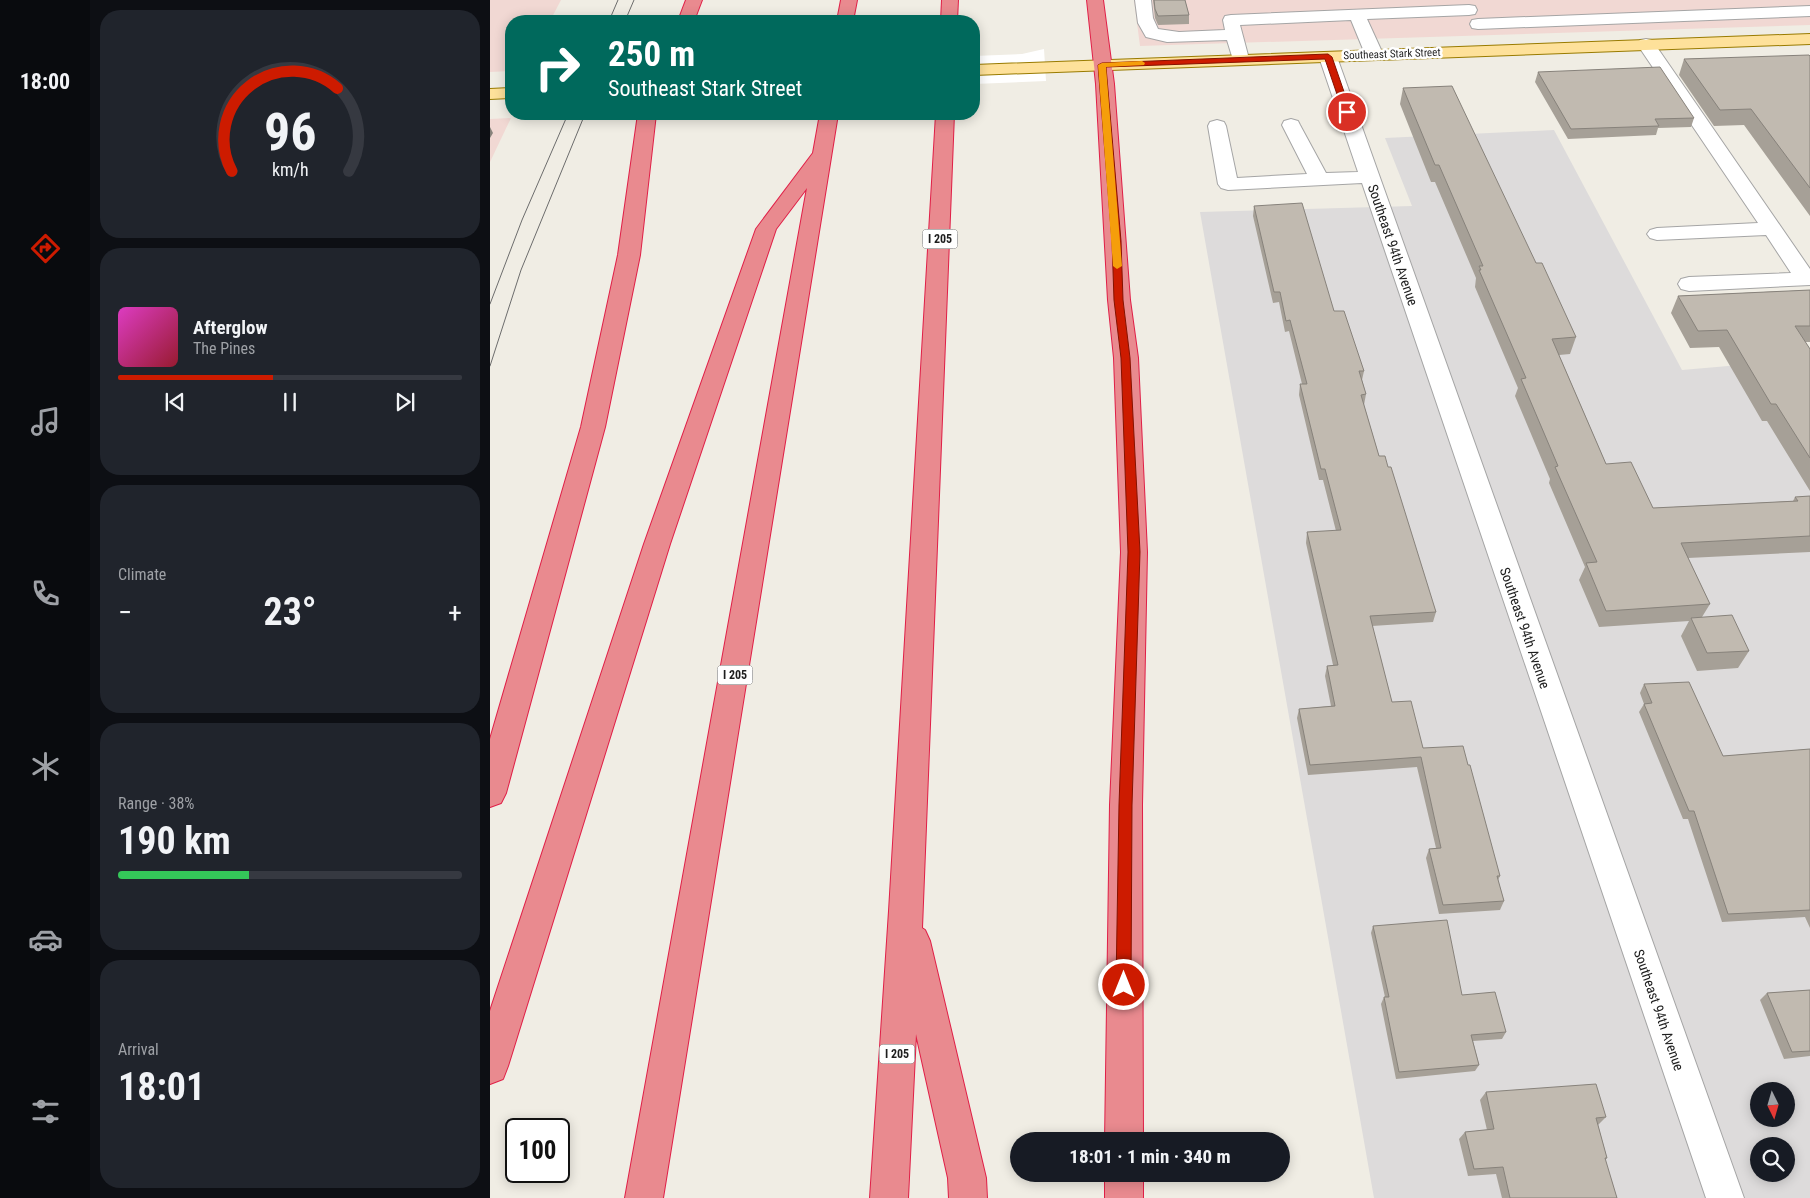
<!DOCTYPE html>
<meta charset="utf-8">
<style>
:root{--surface:#171b24;--page:#20242c;--text:#f1f3f6;--muted:#9ea1a6;--line:#363941;--accent:#cd1b00}
body{margin:0;font-family:"Roboto Condensed",sans-serif;background:var(--page);color:var(--text);height:100vh;display:flex;flex-direction:column;font-size:19px;white-space:nowrap}
*{box-sizing:border-box;margin:0}
p{font-size:16px;color:var(--muted)}
.icon{flex:none;width:28px;height:28px;fill:none;stroke:currentColor;stroke-width:2;stroke-linecap:round;stroke-linejoin:round}
.map{position:relative;flex:1;overflow:hidden}
.drawer{display:flex;flex-direction:column;gap:10px;padding:10px;background:#0d0f14;width:400px}
.drawer>*{flex:none}
.guide{position:absolute;left:15px;top:15px;width:475px;height:105px;border-radius:20px;box-shadow:0 2px 12px #0003;background:#00695c;color:#fff;overflow:hidden}
.needle{width:32px;rotate:175deg}
.controls{position:absolute;left:1260px;top:1082px;display:grid;gap:10px}
.controls a{display:grid;place-items:center;width:45px;height:45px;border-radius:50%;background:var(--surface);box-shadow:0 2px 12px #0003;font-size:25px}
.speed{position:absolute;left:15px;top:1118px;display:flex;gap:10px;font-size:25px;font-weight:700;text-align:center}
.speed>*{display:grid;place-content:center;width:65px;height:65px;border-radius:50%;background:var(--surface);box-shadow:0 2px 12px #0003;line-height:1}
.speed .limit{border:2px solid #111;border-radius:8px;background:#fff;color:#111}
.pin{position:absolute;display:grid;place-items:center;width:42px;height:42px;color:#fff;margin:-21px;border:2px solid #fff;border-radius:50%;box-shadow:0 1px 5px #0007}
.me{position:absolute;width:55px;margin:-28px;rotate:0deg;stroke-linejoin:round;filter:drop-shadow(0 0 4px #0008)}
.turn{display:flex;align-items:center;gap:18px;height:105px;padding:0 20px;font-size:22px}
.turn .icon{width:65px;height:65px;stroke-width:2.5}
.turn b{display:block;font-size:35px;line-height:42px}
.big{font-size:38px;font-weight:700;line-height:1.1}
.drawer .card{flex:1;display:flex;flex-direction:column;justify-content:center;gap:8px;min-width:0;padding:0 18px;border-radius:20px;background:var(--page)}
.drawer .dial{align-items:center;gap:0}
.dial svg{height:130px;overflow:visible;fill:none;stroke:var(--line);stroke-width:7;stroke-linecap:round;text-anchor:middle}
.dial text{fill:var(--text);stroke:none}
.song{display:flex;align-items:center;gap:15px}
.cover{width:60px;height:60px;border-radius:8px;background:linear-gradient(135deg,hsl(310 70% 55%),hsl(350 70% 35%))}
.played{height:5px;border-radius:2px;background:linear-gradient(90deg,var(--accent) 45%,var(--line) 45%)}
.keys{display:flex;justify-content:space-around;direction:ltr}
.heat{display:flex;justify-content:space-between;align-items:center;font-size:28px;direction:ltr}
.charge{height:8px;border-radius:4px;background:linear-gradient(90deg,#34c759 38%,var(--line) 0)}
.trip{position:absolute;left:520px;top:1132px;width:280px;height:50px;border-radius:25px;background:var(--surface);box-shadow:0 2px 12px #0003;font-weight:700;line-height:50px;text-align:center}
main{display:flex;flex:1;min-height:0}
.tabs{display:flex;flex-direction:column;width:90px;justify-content:space-around;align-items:center;background:#090b0e;color:var(--muted)}
.tabs .icon{width:35px;height:35px}
.tabs .current{color:var(--accent)}
.tabs b{font-size:22px;color:var(--text)}
.map>svg:first-child{display:block}
</style>
<main>
<nav class="tabs">
<b>18:00</b>
<svg class="icon current" aria-label="directions" viewBox="0 0 24 24"><path d="M12 3l9 9-9 9-9-9zM9 14v-3h6M13 9l2 2-2 2"/></svg>
<svg class="icon" aria-label="music" viewBox="0 0 24 24"><path d="M9 18V5l10-2v13"/><circle cx="6" cy="18" r="3"/><circle cx="16" cy="16" r="3"/></svg>
<svg class="icon" aria-label="phone" viewBox="0 0 24 24"><path d="M5 4h4l2 5-3 2q2 4 5 5l2-3 5 2v4C11 20 4 13 5 4z"/></svg>
<svg class="icon" aria-label="climate" viewBox="0 0 24 24"><path d="M12 3v18M4 7l16 10M4 17L20 7"/></svg>
<svg class="icon" aria-label="car" viewBox="0 0 24 24"><path d="M5 17H2v-5l4-1 3-4h7l3 4 3 1v5h-3M9 17h6M6 11h13"/><circle cx="7" cy="17" r="2"/><circle cx="17" cy="17" r="2"/></svg>
<svg class="icon" aria-label="filters" viewBox="0 0 24 24"><path d="M4 7h16M4 17h16"/><circle cx="9" cy="7" r="2"/><circle cx="15" cy="17" r="2"/></svg>
</nav>
<section class="drawer">
<div class="card dial"><svg viewBox="0 0 100 80">
<path d="M14 69A42 42 0 1 1 86 69"/>
<path d="M14 69A42 42 0 0 1 79 18" stroke="#cd1b00"/>
<text x="50" y="56" font-size="32" font-weight="700">96</text>
<text x="50" y="72" font-size="11">km/h</text>
</svg></div>
<div class="card">
<div class="song"><i class="cover"></i><div><b>Afterglow</b><p>The Pines</p></div></div>
<div class="played"></div>
<div class="keys"><svg class="icon" aria-label="previous" viewBox="0 0 24 24"><path d="M18 5L8 12l10 7zM5 5v14"/></svg><svg class="icon" aria-label="pause" viewBox="0 0 24 24"><path d="M8 5v14M16 5v14"/></svg><svg class="icon" aria-label="next" viewBox="0 0 24 24"><path d="M6 5l10 7-10 7zM19 5v14"/></svg></div>
</div>
<div class="card"><p>Climate</p>
<div class="heat"><a>−</a><b class="big">23°</b><a>+</a></div>
</div>
<div class="card"><p>Range · 38%</p><b class="big">190 km</b><div class="charge"></div></div>
<div class="card"><p>Arrival</p><b class="big">18:01</b></div>
</section>
<div class="map">
<svg width="1320" height="1198" viewBox="0 0 1320 1198">
<rect width="100%" height="100%" fill="#f0ede4"/>
<!-- residential -->
<path fill="#dddbdb" fill-rule="evenodd" d="M1064 130 1192 370 1320 359V1198H884L710 212 922 206 895 138ZM1269 1091H1296V1119H1269ZM1269 1146H1296V1174H1269Z"/>
<!-- commercial -->
<g fill="#f1d8d3">
<path d="M0 0H71L60 21H21V71L0 72Z"/>
<path d="M644 0H1320V25L650 46Z"/>
<path d="M21 118 0 162V119Z"/>
</g>
<!-- pier -->
<path fill="#fff" d="M554 49 556 81 484 84V56L532 54Z"/>
<g fill="none" stroke-linecap="round" stroke-linejoin="round">
<defs>
<g id="minor">
<path d="M645 0H661L663 18 668 29 689 32 735 30 733 20 735 16 741 15 979 5 985 6 987 10 985 14 979 15 877 19 893 54 890 58 884 59 878 58 875 54 861 20 750 25 759 59 756 63 750 64 744 63 737 40 677 42 656 37 648 23Z"/>
<path d="M1320 6V16L988 29 982 28 980 24 982 20 988 19Z"/>
<path d="M1156 39 1162 40 1320 269V285L1199 291 1191 289 1188 284 1191 279 1199 277 1301 273 1276 235 1167 240 1160 238 1157 234 1160 230 1167 228 1268 223 1147 44 1150 40Z"/>
<path d="M838 52 844 53 847 57 1254 1198H1216L872 183 738 190 731 188 728 184 718 126 720 122 727 120 734 122 736 126 747 178 817 174 792 125 794 121 801 119 808 121 810 125 836 173 868 172 829 57 832 53Z"/>
</g>
<g id="major">
<path d="M1320 34V44L484 75V65Z"/>
<path d="M21 88V98L0 99V89Z"/>
</g>
<g id="highway">
<path d="M196 0H212L204 21H188Z"/>
<path d="M351 0H367L363 21H347Z"/>
<path d="M452 0H468L467 21H451Z"/>
<path d="M597 0H613L624 84 640 300 648 358 657 552 652 805 653 1141H615L620 805 631 552 624 358 618 300 606 84Z"/>
<path d="M148 114H166L150 255 115 427 16 793 11 803 0 807V739L91 427 128 255Z"/>
<path d="M330 114H348L173 1198H135L317 188 286 229 180 544 18 1066 13 1079 0 1084V1011L154 544 266 229 323 153Z"/>
<path d="M446 114H464L432 928 435 930 440 941 496 1178 497 1198H459L458 1178 426 1034 418 1198H380L399 911Z"/>
<rect x="615" y="1174" width="38" height="24"/>
</g>
</defs>
<!-- minor casing -->
<use href="#minor" stroke="#a5a5a5" stroke-width="2"/>
<!-- major casing -->
<use href="#major" stroke="#997b00" stroke-width="2"/>
<!-- highway casing -->
<use href="#highway" stroke="#e01f47" stroke-width="2"/>
<!-- minor -->
<use href="#minor" fill="#fff" fill-rule="evenodd"/>
<!-- major -->
<use href="#major" fill="#fee19a" fill-rule="evenodd"/>
<!-- highway -->
<use href="#highway" fill="#e98a8f" fill-rule="evenodd"/>
<!-- tram -->
<g stroke="#6c6c6c" stroke-width="1">
<path d="M119 21 128 0"/>
<path d="M135 21 144 0"/>
<path d="M0 304 32 220 78 114"/>
<path d="M0 366 31 270 95 114"/>
</g>
</g>
<!-- wall -->
<g fill="#a6a097">
<path d="M663 0H695L699 15V24L668 25 665 18Z"/>
<path d="M1320 56V216L1254 125 1224 126 1189 75 1194 59Z"/>
<path d="M1048 72 1204 118 1201 127 1168 128 1166 135 1078 139 1045 82Z"/>
<path d="M913 88 1046 263 1086 337 1080 354 1069 355 1116 464 1163 508 1303 501 1305 497 1320 496V552L1198 558 1220 604 1212 617 1259 651 1248 668 1207 671 1191 636 1199 621 1109 627 1089 580 1095 567 1059 483 1060 479 1025 396 1028 388 985 287 986 278 945 182H941L910 104Z"/>
<path d="M764 206 844 311 874 371 872 380 876 394 874 405 889 456 946 612 943 622 882 626 902 702 933 748 1010 876 1008 880 1014 901 1010 910 949 914 936 858 939 849 946 848 927 767 818 775 807 718 809 709 841 706 835 676 837 666 843 665 816 543 817 532 846 531 833 480H829L809 395 810 384H812L799 331 795 332 789 302 783 303 763 216Z"/>
<path d="M1320 290V342H1315L1320 349V491L1277 421H1272L1229 347 1200 348 1181 313 1188 296Z"/>
<path d="M1154 684 1233 756 1320 749V928L1315 917 1232 922 1198 819H1193L1149 712 1154 704 1150 693Z"/>
<path d="M883 926 972 995 1016 1032 1012 1039 983 1041 989 1065 985 1071 906 1079 891 1004 894 997H895L881 933Z"/>
<path d="M1320 990V1056L1294 1059 1270 1000 1277 993Z"/>
<path d="M996 1092 1116 1117 1108 1125 1117 1158 1115 1160 1127 1198H1012L1006 1174 978 1176 969 1139 975 1132 997 1130 990 1100Z"/>
</g>
<!-- shaded-wall -->
<path fill="#87827b" d="M0 127 3 133 0 138Z"/>
<!-- building -->
<g fill="#c1bab0" stroke="#87827b">
<path d="M664 0H695L699 15 668 16 665 9Z"/>
<path d="M1319 55 1320 56V188L1261 109 1230 110 1194 59Z"/>
<path d="M1170 67 1204 118 1165 119 1169 126 1081 129 1048 72Z"/>
<path d="M962 86 1046 263H1052L1086 337 1062 339 1116 464 1141 462 1163 508 1308 501 1305 497 1320 496V536L1191 543 1220 604 1116 611 1096 563 1107 562 1065 467 1068 466 1031 379 1036 378 989 270H991L989 266H993L949 165H945L913 88Z"/>
<path d="M812 203 844 311H854L874 371H869L876 394 871 395 889 456H895L898 467H901L946 612 880 616 902 702 921 701 933 748 973 746 978 765H980L1010 876H1007L1014 901 953 905 939 849 951 848 931 757 820 765 809 709 845 706 837 666 848 665 817 532 851 530 835 469H831L810 384H817L800 320 796 321 790 292H784L764 206Z"/>
<path d="M1320 290V326H1305L1320 349V458L1286 404H1281L1237 330 1208 331 1188 296Z"/>
<path d="M1242 615 1259 651 1217 653 1201 618Z"/>
<path d="M1199 682 1233 756 1320 749V910L1238 914 1204 811H1199L1154 704 1162 703 1154 684Z"/>
<path d="M957 920 972 995 1005 992 1016 1032 981 1035 989 1065 909 1072 894 997H899L883 926Z"/>
<path d="M1320 990V1051L1302 1052 1277 993Z"/>
<path d="M1106 1084 1116 1117 1106 1118 1117 1158H1115L1127 1198H1020L1013 1167 984 1169 975 1132 1004 1129 996 1092Z"/>
</g>
<!-- route -->
<path fill="#cd1b00" stroke="#851200" d="M838 54 842 57 861 112 860 114 853 112 835 59 616 67 631 241 633 300 640 358 650 552 642 805 641 985 639 990 634 992 629 990 626 985 629 805 638 552 631 358 624 300 622 241 608 65 612 63Z"/>
<!-- slow -->
<path fill="#f59e0b" d="M652 61 655 63 654 65 616 67 632 266 627 269 623 266 608 65 612 63Z"/>
<g text-anchor="middle" dominant-baseline="central" stroke-width="5" stroke-linejoin="round" paint-order="stroke">
<!-- far-street labels -->
<g font-size="11" fill="#1e1e1e" stroke="#fff">
<text transform="translate(902 54) rotate(-2)">Southeast Stark Street</text>
</g>
<!-- shield labels -->
<g fill="#fff" stroke="#626262" stroke-width="1">
<rect x="432.5" y="229.5" width="35" height="19" rx="4"/>
<rect x="227.5" y="665.5" width="35" height="19" rx="4"/>
<rect x="389.5" y="1044.5" width="35" height="19" rx="4"/>
</g>
<g font-size="12" font-weight="bold" fill="#1e1e1e">
<text x="450" y="239">I 205</text>
<text x="245" y="675">I 205</text>
<text x="407" y="1054">I 205</text>
</g>
<!-- street labels -->
<g font-size="14" fill="#1e1e1e" stroke="#fff">
<text transform="translate(903 245) rotate(71)">Southeast 94th Avenue</text>
<text transform="translate(1035 628) rotate(71)">Southeast 94th Avenue</text>
<text transform="translate(1169 1010) rotate(71)">Southeast 94th Avenue</text>
</g>
</g>
</svg>
<div class="controls">
<a><svg class="needle" viewBox="-14 -14 28 28"><path d="M0-13l5 13h-10z" fill="#e53935"/><path d="M0 13l5-13h-10z" fill="#9ea1a6"/></svg></a>
<a><svg class="icon" aria-label="search" viewBox="0 0 24 24"><circle cx="10" cy="10" r="6"/><path d="M15 15l6 6"/></svg></a>
</div>
<div class="speed"><div class="limit">100</div></div>
<div class="pin" style="left:857px;top:112px;background:#d93025"><svg class="icon" aria-label="arrive" viewBox="0 0 24 24"><path d="M6 21V4h12l-3 4 3 4H6"/></svg></div>
<svg class="me" style="left:634px;top:985px" viewBox="-20 -20 40 40"><circle r="17" fill="#cd1b00" stroke="#fff" stroke-width="3"/><path d="M0-11L8 9 0 5-8 9z" fill="#fff"/></svg>
<div class="trip">18:01 · 1 min · 340 m</div>
<div class="guide">
<div class="turn"><svg class="icon" aria-label="right" viewBox="0 0 24 24"><path d="M7 20v-9h11M14 6l5 5-5 5"/></svg><div><b>250 m</b>Southeast Stark Street</div></div>
</div>
</div>
</main>
